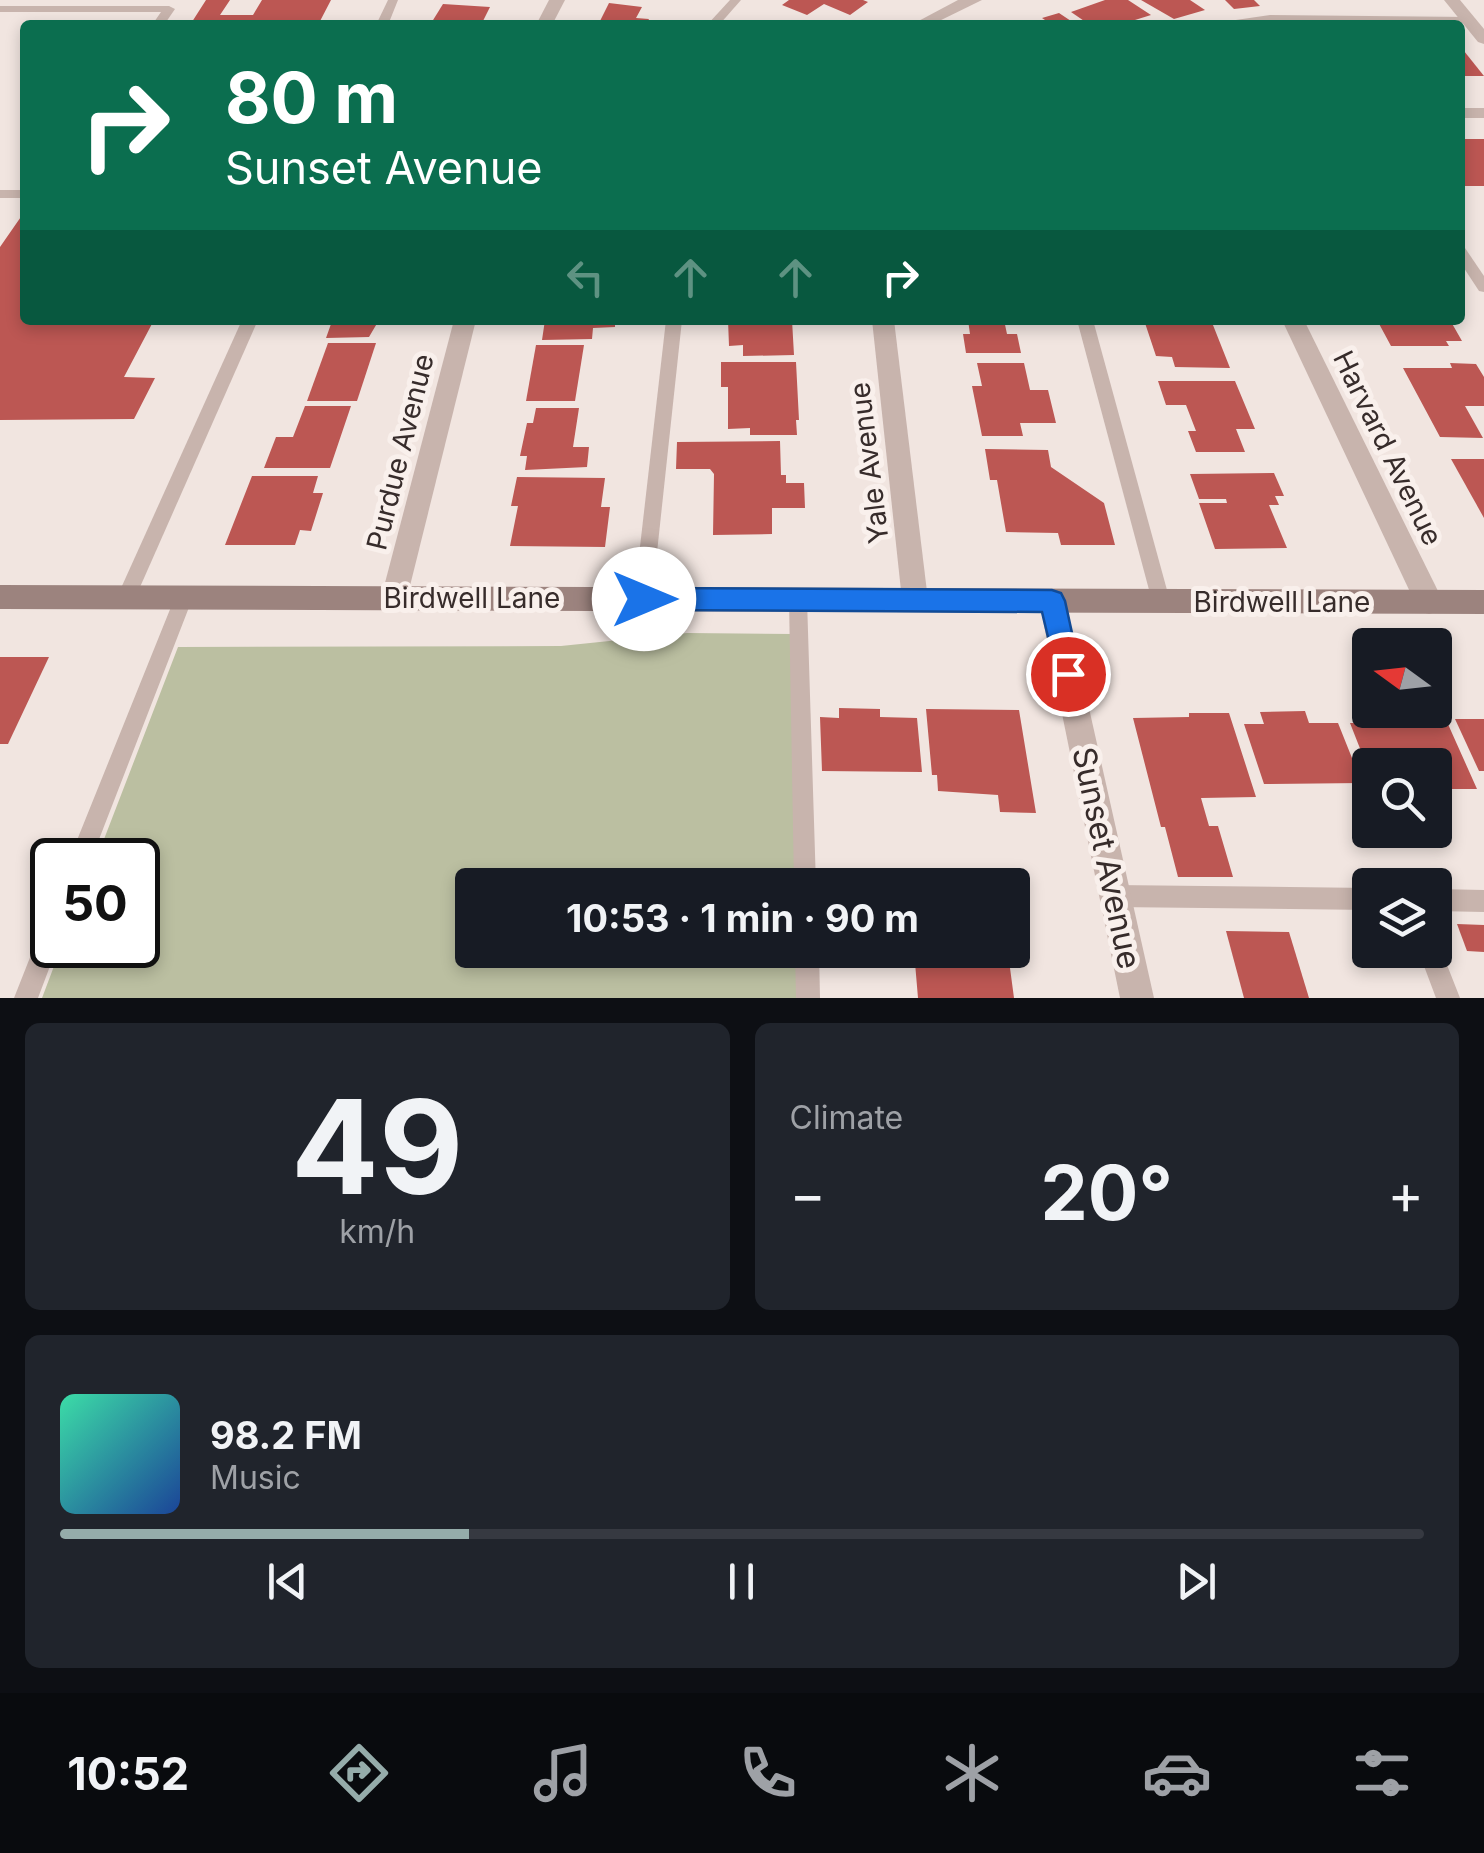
<!DOCTYPE html>
<meta charset="utf-8">
<style>
:root{--surface:#171b24;--page:#20242c;--text:#f1f3f6;--muted:#9ea1a6;--line:#363941;--accent:#95acaa}
body{margin:0;font-family:Inter,sans-serif;background:var(--page);color:var(--text);height:100vh;display:flex;flex-direction:column;font-size:38px;white-space:nowrap}
*{box-sizing:border-box;margin:0}
p{font-size:32px;color:var(--muted)}
.icon{flex:none;width:55px;height:55px;fill:none;stroke:currentColor;stroke-width:2;stroke-linecap:round;stroke-linejoin:round}
.map{position:relative;height:998px;overflow:hidden}
.side{display:flex;flex-direction:column;gap:25px;padding:25px;background:#0d0f14;flex:1}
.side>*{flex:none}
.banner{position:absolute;left:20px;top:20px;width:1445px;height:305px;border-radius:10px;box-shadow:0 5px 15px #0003;background:#0b6e4f;color:#fff;overflow:hidden}
.needle{width:65px;rotate:285deg}
.buttons{position:absolute;left:1352px;top:628px;display:grid;gap:20px}
.buttons a{display:grid;place-items:center;width:100px;height:100px;border-radius:10px;background:var(--surface);box-shadow:0 5px 15px #0003;font-size:50px}
.speed{position:absolute;left:30px;top:838px;display:flex;gap:20px;font-size:50px;font-weight:700;text-align:center}
.speed>*{display:grid;place-content:center;width:130px;height:130px;border-radius:50%;background:var(--surface);box-shadow:0 5px 15px #0003;line-height:1}
.speed .limit{border:5px solid #111;border-radius:15px;background:#fff;color:#111}
.pin{position:absolute;display:grid;place-items:center;width:85px;height:85px;color:#fff;margin:-42px;border:5px solid #fff;border-radius:50%;box-shadow:0 2px 10px #0007}
.me{position:absolute;width:110px;margin:-55px;rotate:90deg;stroke-linejoin:round;filter:drop-shadow(0 0 8px #0008)}
.turn{display:flex;align-items:center;gap:35px;height:210px;padding:0 40px;font-size:45px}
.turn .icon{width:130px;height:130px;stroke-width:2.5}
.turn b{display:block;font-size:70px;line-height:85px}
.lanes{display:flex;align-items:center;height:95px;padding:0 40px;background:#0003;justify-content:center;gap:50px;direction:ltr}
.lanes .off{opacity:.35}
.big{font-size:75px;font-weight:700;line-height:1.1}
.side .card{flex:1;display:flex;flex-direction:column;justify-content:center;gap:15px;min-width:0;padding:0 35px;border-radius:15px;background:var(--page)}
.side .dial{align-items:center;gap:0}
.dial b{font-size:130px;line-height:1}
.song{display:flex;align-items:center;gap:30px}
.cover{width:120px;height:120px;border-radius:15px;background:linear-gradient(135deg,hsl(160 70% 55%),hsl(220 70% 35%))}
.played{height:10px;border-radius:5px;background:linear-gradient(90deg,var(--accent) 30%,var(--line) 30%)}
.keys{display:flex;justify-content:space-around;direction:ltr}
.heat{display:flex;justify-content:space-between;align-items:center;font-size:55px;direction:ltr}
.side .tiles{flex:1;display:grid;gap:25px;grid-template-columns:1fr 1fr}
.card:last-child{grid-column:span 2}
.trip{position:absolute;left:455px;top:868px;width:575px;height:100px;border-radius:10px;background:var(--surface);box-shadow:0 5px 15px #0003;font-weight:700;line-height:100px;text-align:center}
.tab-bar{display:flex;height:160px;justify-content:space-around;align-items:center;background:#090b0e;color:var(--muted)}
.tab-bar .icon{width:70px;height:70px}
.tab-bar .selected{color:var(--accent)}
.tab-bar b{font-size:45px;color:var(--text)}
.map>svg:first-child{display:block}
</style>
<div class="map">
<svg width="1484" height="998" viewBox="0 0 1484 998">
<rect width="100%" height="100%" fill="#f1e5e0"/>
<!-- green -->
<path fill="#bbbfa1" d="M687 633 793 634 799 885H472V950H801L802 998H42L62 945H138V860H96L178 647 561 646Z"/>
<!-- building -->
<g fill="#bc5753">
<path d="M206 0H230L220 15H253L262 0H331L318 25H190Z"/>
<path d="M789 0H863L868 2 850 15 824 4 807 15 782 5Z"/>
<path d="M1105 0H1128L1151 15 1119 25H1090L1071 12Z"/>
<path d="M1141 0H1190L1205 10 1174 19Z"/>
<path d="M1225 0H1254L1260 6 1234 9Z"/>
<path d="M609 3 642 7 636 18 649 19 646 25H598Z"/>
<path d="M443 4 490 7 481 25H430Z"/>
<path d="M1059 13 1077 25H1033L1045 20 1042 18Z"/>
<path d="M1460 46 1484 76H1460Z"/>
<rect x="1460" y="139" width="24" height="47"/>
<path d="M25 211V320H154L124 377 155 378 134 419 0 420V247Z"/>
<path d="M316 320H379L369 337 326 338 331 324H314Z"/>
<path d="M545 320H615V327L593 328 592 339 542 340Z"/>
<path d="M728 320H792L794 355 743 356V345L729 346Z"/>
<path d="M968 320H1004L1007 334H1017L1021 353H966L963 334H970Z"/>
<path d="M1144 320H1211L1230 368 1175 367 1172 357 1156 356Z"/>
<path d="M1377 320H1450L1462 341H1446L1449 346H1391Z"/>
<path d="M328 343H376L357 401H307Z"/>
<path d="M536 345H584L575 401H526Z"/>
<path d="M721 362H796L799 420H796L797 435H750V428L728 429V387H721Z"/>
<path d="M977 363H1024L1030 390H1048L1056 423H1020L1023 436H982L972 386H982Z"/>
<path d="M1450 363 1476 364 1484 377V406H1465L1483 438 1440 437 1403 368H1452Z"/>
<path d="M1158 381H1235L1255 429H1236L1245 452H1196L1188 431H1196L1186 405H1166Z"/>
<path d="M305 406H351L330 468H264L276 437H293Z"/>
<path d="M536 408H579L573 447H589L587 467 525 470 527 456H520L527 423H533Z"/>
<path d="M780 441 781 475H786V483H804L805 508H772V534L713 535 714 474 710 469H676L677 442Z"/>
<path d="M985 449 1048 450 1051 467 1104 503 1115 545H1061L1058 533 1006 532 997 480H990Z"/>
<path d="M1451 459H1484V518Z"/>
<path d="M1274 473 1284 496H1275L1279 505H1269L1287 548 1215 549 1199 503H1227L1226 499H1199L1190 474Z"/>
<path d="M252 476H318L313 493H323L311 531 300 530 295 545H225Z"/>
<path d="M517 477 605 478 601 507H610L605 547 510 546 518 506H511Z"/>
<path d="M0 657H49L8 744H0Z"/>
<path d="M839 708 880 709V717L917 718 922 772 822 771 820 717 839 718Z"/>
<path d="M926 709 1019 710 1036 813 1000 812 998 795 938 791 937 775H932Z"/>
<path d="M1305 711 1309 723H1338L1362 783 1264 784 1244 724H1264L1260 712Z"/>
<path d="M1189 713H1229L1256 797 1201 798 1209 826H1218L1233 877H1178L1165 827H1161L1133 718 1189 717Z"/>
<path d="M1399 713H1443L1477 789H1435V765H1370V774L1350 723H1404Z"/>
<path d="M1455 719H1484V771H1479Z"/>
<path d="M1457 924 1484 925V952L1467 951Z"/>
<path d="M1226 931 1289 932 1309 998H1244Z"/>
<path d="M1002 950 1004 968H1010L1014 998H918L914 951Z"/>
</g>
<g fill="none" stroke-linecap="round" stroke-linejoin="round">
<!-- lane -->
<g fill="#c8b4ad" fill-rule="evenodd">
<path d="M388 0H398L388 25H376Z"/>
<path d="M730 0H741L719 25H707Z"/>
<path d="M0 6H169L175 9 164 25H152L161 12H0Z"/>
<path d="M1270 15 1468 17 1474 20 1468 23 1270 21 1216 25 1222 22Z"/>
<rect x="0" y="190" width="25" height="8"/>
<path d="M1460 246 1465 248 1484 276V292L1479 291 1460 262Z"/>
<path d="M242 320H258L133 603 126 605 119 603 117 597Z"/>
<path d="M666 320H682L652 599 650 605 643 607 636 605 634 599Z"/>
<path d="M1077 320H1093L1170 601 1168 607 1161 609 1154 607 1152 601Z"/>
<path d="M184 589 191 591 193 597 91 860H69L175 597 177 591Z"/>
<path d="M798 592 805 594 807 600 816 885H794L789 600 791 594Z"/>
<path d="M1115 885 1370 888V910L1115 907 1107 904 1104 896 1107 888Z"/>
<path d="M1435 889 1484 890V912L1435 911Z"/>
<path d="M52 918V945H58L38 998H14L44 922Z"/>
<path d="M1435 940 1438 942 1460 998H1436L1418 950H1435Z"/>
<path d="M795 950H819L820 998H796Z"/>
</g>
<!-- street -->
<g fill="#c8b4ad" fill-rule="evenodd">
<path d="M549 0H565L552 25H536Z"/>
<path d="M958 0H982L931 25H911Z"/>
<path d="M1444 0H1460L1484 29V44L1478 42Z"/>
<rect x="1460" y="108" width="24" height="10"/>
<path d="M454 320H476L407 598 403 606 394 610 385 606 381 598Z"/>
<path d="M872 320H894L928 600 925 608 915 612 905 608 902 600Z"/>
<path d="M1282 320H1304L1439 593 1442 602 1439 611 1429 614 1419 611Z"/>
<path d="M1052 589 1062 593 1065 601 1154 998H1120L1039 601 1042 593Z"/>
</g>
<!-- secondary -->
<path fill="#9c837e" fill-rule="evenodd" d="M0 585 1484 590V614L0 609Z"/>
</g>
<!-- route -->
<path fill="#1a73e8" stroke="#114b97" stroke-width="2.5" d="M644 588 1052 590 1061 593 1065 601 1081 674 1077 683 1068 687 1059 683 1042 612 644 610 635 607 631 599 635 592Z"/>
<g text-anchor="middle" dominant-baseline="central" stroke-width="10" stroke-linejoin="round" paint-order="stroke">
<!-- street labels -->
<g font-size="28" fill="#372c2b" stroke="#f9f0ec">
<text transform="translate(1388 448) rotate(64)">Harvard Avenue</text>
<text transform="translate(400 452) rotate(-76)">Purdue Avenue</text>
<text transform="translate(869 463) rotate(-97)">Yale Avenue</text>
<text x="472" y="598">Birdwell Lane</text>
<text x="1282" y="602">Birdwell Lane</text>
</g>
<!-- near-street labels -->
<g font-size="32" fill="#372c2b" stroke="#f9f0ec">
<text transform="translate(1107 858) rotate(78)">Sunset Avenue</text>
</g>
</g>
</svg>
<div class="buttons">
<a><svg class="needle" viewBox="-14 -14 28 28"><path d="M0-13l5 13h-10z" fill="#e53935"/><path d="M0 13l5-13h-10z" fill="#9ea1a6"/></svg></a>
<a><svg class="icon" aria-label="search" viewBox="0 0 24 24"><circle cx="10" cy="10" r="6"/><path d="M15 15l6 6"/></svg></a>
<a><svg class="icon" aria-label="layers" viewBox="0 0 24 24"><path d="M12 4l9 5-9 5-9-5zM3 14l9 5 9-5"/></svg></a>
</div>
<div class="speed"><div class="limit">50</div></div>
<div class="pin" style="left:1068px;top:674px;background:#d93025"><svg class="icon" aria-label="arrive" viewBox="0 0 24 24"><path d="M6 21V4h12l-3 4 3 4H6"/></svg></div>
<svg class="me" style="left:644px;top:599px" viewBox="-20 -20 40 40"><circle r="19" fill="#fff"/><path d="M0-13L10 11 0 6-10 11z" fill="#1a73e8"/></svg>
<div class="trip">10:53 · 1 min · 90 m</div>
<div class="banner">
<div class="turn"><svg class="icon" aria-label="right" viewBox="0 0 24 24"><path d="M7 20v-9h11M14 6l5 5-5 5"/></svg><div><b>80 m</b>Sunset Avenue</div></div>
<div class="lanes"><svg class="icon off" aria-label="left" viewBox="0 0 24 24"><path d="M17 20v-9H6M10 6l-5 5 5 5"/></svg><svg class="icon off" aria-label="ahead" viewBox="0 0 24 24"><path d="M12 20V5M6 11l6-6 6 6"/></svg><svg class="icon off" aria-label="ahead" viewBox="0 0 24 24"><path d="M12 20V5M6 11l6-6 6 6"/></svg><svg class="icon" aria-label="right" viewBox="0 0 24 24"><path d="M7 20v-9h11M14 6l5 5-5 5"/></svg></div>
</div>
</div>
<section class="side">
<div class="tiles">
<div class="card dial"><b>49</b><p>km/h</p></div>
<div class="card"><p>Climate</p>
<div class="heat"><a>−</a><b class="big">20°</b><a>+</a></div>
</div>
<div class="card">
<div class="song"><i class="cover"></i><div><b>98.2 FM</b><p>Music</p></div></div>
<div class="played"></div>
<div class="keys"><svg class="icon" aria-label="previous" viewBox="0 0 24 24"><path d="M18 5L8 12l10 7zM5 5v14"/></svg><svg class="icon" aria-label="pause" viewBox="0 0 24 24"><path d="M8 5v14M16 5v14"/></svg><svg class="icon" aria-label="next" viewBox="0 0 24 24"><path d="M6 5l10 7-10 7zM19 5v14"/></svg></div>
</div>
</div>
</section>
<nav class="tab-bar">
<b>10:52</b>
<svg class="icon selected" aria-label="directions" viewBox="0 0 24 24"><path d="M12 3l9 9-9 9-9-9zM9 14v-3h6M13 9l2 2-2 2"/></svg>
<svg class="icon" aria-label="music" viewBox="0 0 24 24"><path d="M9 18V5l10-2v13"/><circle cx="6" cy="18" r="3"/><circle cx="16" cy="16" r="3"/></svg>
<svg class="icon" aria-label="phone" viewBox="0 0 24 24"><path d="M5 4h4l2 5-3 2q2 4 5 5l2-3 5 2v4C11 20 4 13 5 4z"/></svg>
<svg class="icon" aria-label="climate" viewBox="0 0 24 24"><path d="M12 3v18M4 7l16 10M4 17L20 7"/></svg>
<svg class="icon" aria-label="car" viewBox="0 0 24 24"><path d="M5 17H2v-5l4-1 3-4h7l3 4 3 1v5h-3M9 17h6M6 11h13"/><circle cx="7" cy="17" r="2"/><circle cx="17" cy="17" r="2"/></svg>
<svg class="icon" aria-label="filters" viewBox="0 0 24 24"><path d="M4 7h16M4 17h16"/><circle cx="9" cy="7" r="2"/><circle cx="15" cy="17" r="2"/></svg>
</nav>
